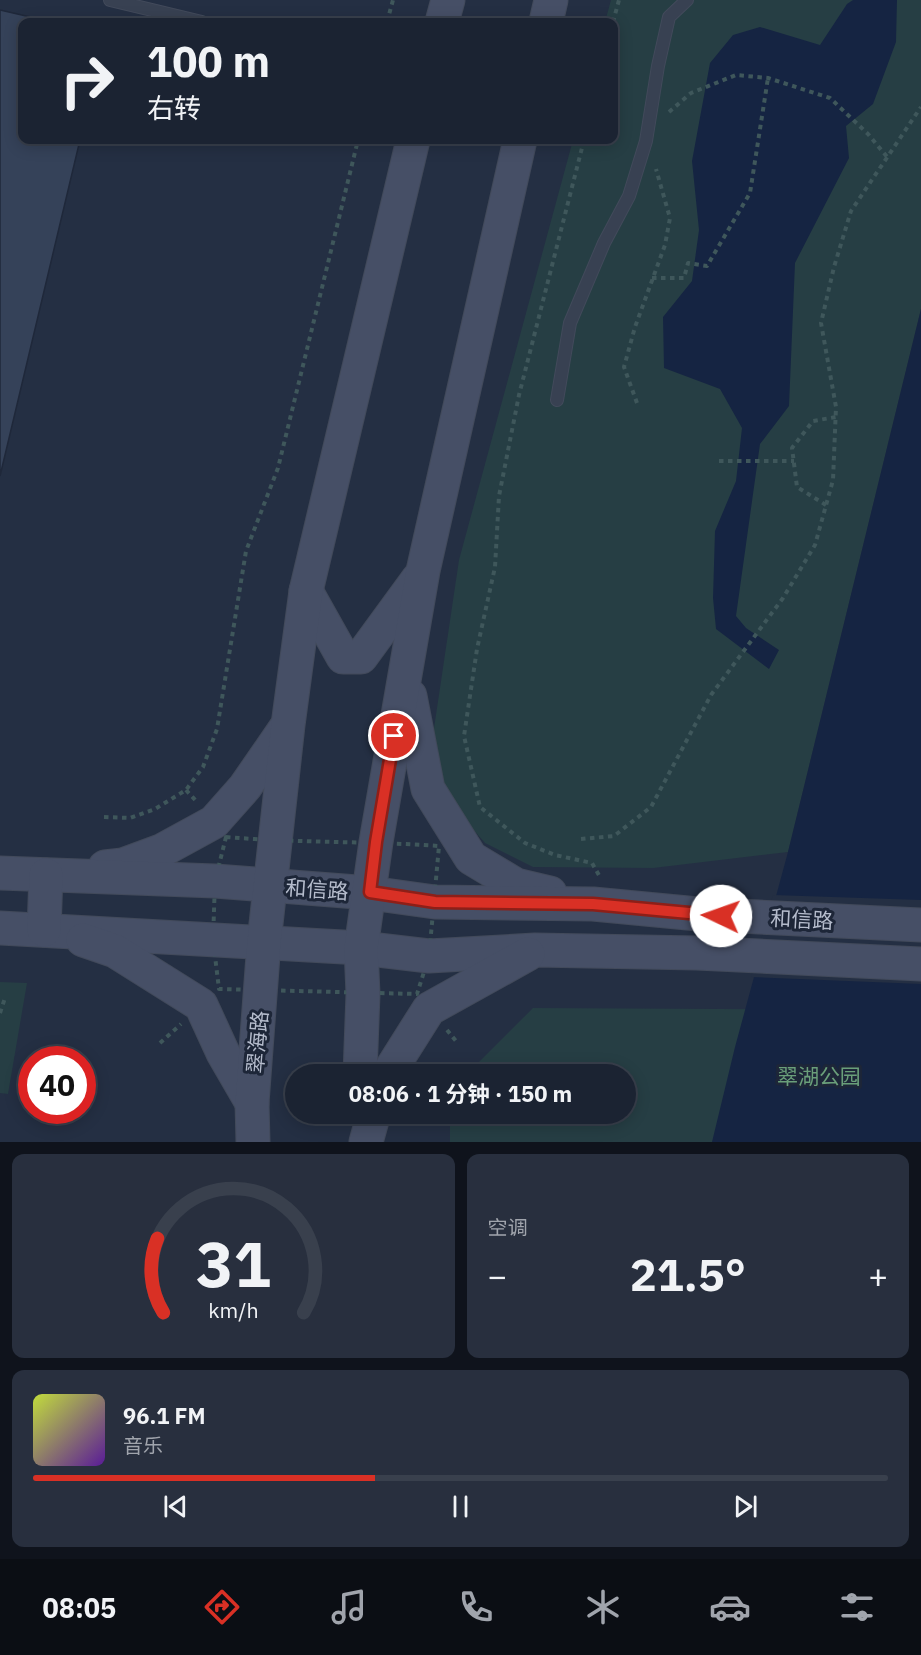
<!DOCTYPE html>
<html lang="zh">
<meta charset="utf-8">
<style>
:root{--surface:#1b2332;--page:#282f3e;--text:#f1f3f6;--muted:#a0a4ac;--line:#39404d;--accent:#d93025}
body{margin:0;font-family:"IBM Plex Sans","Noto Sans SC",sans-serif;background:var(--page);color:var(--text);height:100vh;display:flex;flex-direction:column;font-size:22px;white-space:nowrap}
*{box-sizing:border-box;margin:0}
p{font-size:20px;color:var(--muted)}
.icon{flex:none;width:33px;height:33px;fill:none;stroke:currentColor;stroke-width:2;stroke-linecap:round;stroke-linejoin:round}
.map{position:relative;height:1142px;overflow:hidden}
.drawer{display:flex;flex-direction:column;gap:12px;padding:12px;background:#0f131c;flex:1}
.drawer>*{flex:none}
.banner{position:absolute;left:18px;top:18px;width:600px;height:126px;border-radius:12px;box-shadow:0 3px 15px #0003,0 0 0 2px var(--line);background:#1b2332;color:var(--text);overflow:hidden}
.speed{position:absolute;left:18px;top:1046px;display:flex;gap:12px;font-size:30px;font-weight:700;text-align:center}
.speed>*{display:grid;place-content:center;width:78px;height:78px;border-radius:50%;background:var(--surface);box-shadow:0 3px 15px #0003,0 0 0 2px var(--line);line-height:1}
.speed .limit{border:9px solid #d22;background:#fff;color:#111}
.pin{position:absolute;display:grid;place-items:center;width:51px;height:51px;color:#fff;margin:-26px;border:3px solid #fff;border-radius:50%;box-shadow:0 2px 6px #0007}
.me{position:absolute;width:66px;margin:-33px;rotate:273deg;stroke-linejoin:round;filter:drop-shadow(0 0 4px #0008)}
.turn{display:flex;align-items:center;gap:21px;height:126px;padding:0 30px;font-size:27px}
.turn .icon{width:78px;height:78px;stroke-width:2.5}
.turn b{display:block;font-size:42px;line-height:51px}
.big{font-size:45px;font-weight:700;line-height:1.1}
.drawer .widget{flex:1;display:flex;flex-direction:column;justify-content:center;gap:9px;min-width:0;padding:0 21px;border-radius:12px;background:var(--page)}
.drawer .dial{align-items:center;gap:0}
.dial svg{height:156px;overflow:visible;fill:none;stroke:var(--line);stroke-width:7;stroke-linecap:round;text-anchor:middle}
.dial text{fill:var(--text);stroke:none}
.song{display:flex;align-items:center;gap:18px}
.cover{width:72px;height:72px;border-radius:9px;background:linear-gradient(135deg,hsl(70 70% 55%),hsl(270 70% 35%))}
.played{height:6px;border-radius:3px;background:linear-gradient(90deg,var(--accent) 40%,var(--line) 40%)}
.keys{display:flex;justify-content:space-around;direction:ltr}
.heat{display:flex;justify-content:space-between;align-items:center;font-size:33px;direction:ltr}
.drawer .tiles{flex:1;display:grid;gap:12px;grid-template-columns:1fr 1fr}
.widget:last-child{grid-column:span 2}
.trip{position:absolute;left:285px;top:1064px;width:351px;height:60px;border-radius:30px;background:var(--surface);box-shadow:0 3px 15px #0003,0 0 0 2px var(--line);font-weight:700;line-height:60px;text-align:center}
.menu{display:flex;height:96px;justify-content:space-around;align-items:center;background:#0b0e14;color:var(--muted)}
.menu .icon{width:42px;height:42px}
.menu .current{color:var(--accent)}
.menu b{font-size:27px;color:var(--text)}
.map>svg:first-child{display:block}
</style>
<div class="map">
<svg width="921" height="1142" viewBox="0 0 921 1142">
<rect width="100%" height="100%" fill="#242f43"/>
<!-- green -->
<g fill="#263e44">
<path d="M611 0H921V309L788 852 653 868 533 867 485 843 444 796 433 735 459 560 573 140H614V22H605Z"/>
<path d="M0 982 27 983 8 1094 0 1093Z"/>
<path d="M533 1008 921 1010V1142H450V1113H626V1074H467Z"/>
</g>
<!-- water -->
<g fill="#152442">
<path d="M853 0H897L896 42 873 104 846 126 849 158 795 263 789 406 760 444 736 616 746 628 779 650 769 669 716 629 713 598 715 531 736 481 742 428 720 389 664 368 663 317 692 281 699 230 692 161 710 63 733 35 760 27 820 45 847 4Z"/>
<path d="M921 309V1142H712L735 1047 788 852Z"/>
</g>
<!-- pier -->
<path fill="#242f43" d="M773 895 921 900V984L751 977Z"/>
<!-- building -->
<path fill="#354259" stroke="#1f283a" stroke-width="1.5" d="M0 10 52 22H22V140H80L0 476Z"/>
<g fill="none" stroke-linecap="round" stroke-linejoin="round">
<defs>
<g id="lane">
<path d="M110 0 202 22"/>
<path d="M557 400 570 323 604 243 629 196 646 141 658 66 669 17 687 0"/>
</g>
<g id="secondary">
<path d="M442 22 448 0"/>
<path d="M546 22 551 0"/>
<path d="M306 591 343 657H361L418 579"/>
<path d="M410 696 428 789 471 858 516 885 550 893"/>
<path d="M105 867 123 865 161 851 214 822 245 787 285 729"/>
<path d="M0 873 215 881 370 893 435 902 593 904 698 914 921 925"/>
<path d="M0 928 361 948 429 956 535 950 697 953 921 964"/>
<path d="M44 930 46 875"/>
<path d="M83 940 115 951 201 1005 223 1053 252 1103"/>
<path d="M360 1074 363 994 361 948 376 842 423 571 520 140"/>
<path d="M388 1074 429 1009 528 954"/>
<path d="M253 1142 252 1103 264 942 288 725 306 591 413 140"/>
<path d="M366 1142 374 1113"/>
</g>
</defs>
<!-- lane casing -->
<use href="#lane" stroke="#424a5b" stroke-width="14"/>
<!-- secondary casing -->
<use href="#secondary" stroke="#424a5b" stroke-width="35"/>
<!-- path -->
<g stroke="#3f575b" stroke-width="4" stroke-dasharray="4.5 4.5" stroke-linecap="butt">
<path d="M387 22 393 0"/>
<path d="M613 22 619 0"/>
<path d="M669 112 691 93 736 75 768 78 830 98 868 134 888 158"/>
<path d="M584 140 519 395 499 496 495 567 477 649 464 736 480 807 525 843 555 855 592 863 600 877"/>
<path d="M652 278H684L688 263 707 266 750 193 768 78"/>
<path d="M637 403 624 367 635 327 665 245 670 218 656 169"/>
<path d="M719 461H794"/>
<path d="M826 505 797 487 792 448 813 421 836 417"/>
<path d="M186 790 197 802"/>
<path d="M104 817 130 818 155 809 186 790 203 767 217 729 246 551 278 468 358 140"/>
<path d="M226 837C297 843 368 841 439 846L429 956 417 994 219 989 213 940 215 881Z"/>
<path d="M581 839 614 836 651 807 711 695 783 598 815 545 833 480 836 407 821 323 834 267 851 211 921 107"/>
<path d="M0 1013 5 998"/>
<path d="M447 1030 456 1041"/>
<path d="M160 1043 181 1024"/>
</g>
<!-- lane -->
<use href="#lane" stroke="#384152" stroke-width="12"/>
<!-- secondary -->
<use href="#secondary" stroke="#464f66" stroke-width="33"/>
</g>
<g fill="none" stroke-linecap="round" stroke-linejoin="round">
<defs>
<path id="route" d="M394 736 376 842 370 892 435 902 593 904 721 916"/>
</defs>
<!-- route casing -->
<use href="#route" stroke="#8d1f18" stroke-width="15"/>
<!-- route -->
<use href="#route" stroke="#d93025" stroke-width="10"/>
</g>
<g text-anchor="middle" dominant-baseline="central" stroke-width="6" stroke-linejoin="round" paint-order="stroke">
<!-- street labels -->
<g font-size="21" fill="#b5bccc" stroke="#1d2638">
<text transform="translate(317 889) rotate(4)">和信路</text>
<text transform="translate(802 919) rotate(3)">和信路</text>
<text transform="translate(257 1042) rotate(-85)">翠海路</text>
</g>
<!-- park labels -->
<g font-size="21" fill="#6a9f7a" stroke="#1d2638">
<text x="819" y="1076">翠湖公园</text>
</g>
</g>
</svg>
<div class="speed"><div class="limit">40</div></div>
<div class="pin" style="left:394px;top:736px;background:#d93025"><svg class="icon" aria-label="arrive" viewBox="0 0 24 24"><path d="M6 21V4h12l-3 4 3 4H6"/></svg></div>
<svg class="me" style="left:721px;top:916px" viewBox="-20 -20 40 40"><circle r="19" fill="#fff"/><path d="M0-13L10 11 0 6-10 11z" fill="#d93025"/></svg>
<div class="trip">08:06 · 1 分钟 · 150 m</div>
<div class="banner">
<div class="turn"><svg class="icon" aria-label="right" viewBox="0 0 24 24"><path d="M7 20v-9h11M14 6l5 5-5 5"/></svg><div><b>100 m</b>右转</div></div>
</div>
</div>
<section class="drawer">
<div class="tiles">
<div class="widget dial"><svg viewBox="0 0 100 80">
<path d="M14 69A42 42 0 1 1 86 69"/>
<path d="M14 69A42 42 0 0 1 11 31" stroke="#d93025"/>
<text x="50" y="56" font-size="32" font-weight="700">31</text>
<text x="50" y="72" font-size="11">km/h</text>
</svg></div>
<div class="widget"><p>空调</p>
<div class="heat"><a>−</a><b class="big">21.5°</b><a>+</a></div>
</div>
<div class="widget">
<div class="song"><i class="cover"></i><div><b>96.1 FM</b><p>音乐</p></div></div>
<div class="played"></div>
<div class="keys"><svg class="icon" aria-label="previous" viewBox="0 0 24 24"><path d="M18 5L8 12l10 7zM5 5v14"/></svg><svg class="icon" aria-label="pause" viewBox="0 0 24 24"><path d="M8 5v14M16 5v14"/></svg><svg class="icon" aria-label="next" viewBox="0 0 24 24"><path d="M6 5l10 7-10 7zM19 5v14"/></svg></div>
</div>
</div>
</section>
<nav class="menu">
<b>08:05</b>
<svg class="icon current" aria-label="directions" viewBox="0 0 24 24"><path d="M12 3l9 9-9 9-9-9zM9 14v-3h6M13 9l2 2-2 2"/></svg>
<svg class="icon" aria-label="music" viewBox="0 0 24 24"><path d="M9 18V5l10-2v13"/><circle cx="6" cy="18" r="3"/><circle cx="16" cy="16" r="3"/></svg>
<svg class="icon" aria-label="phone" viewBox="0 0 24 24"><path d="M5 4h4l2 5-3 2q2 4 5 5l2-3 5 2v4C11 20 4 13 5 4z"/></svg>
<svg class="icon" aria-label="climate" viewBox="0 0 24 24"><path d="M12 3v18M4 7l16 10M4 17L20 7"/></svg>
<svg class="icon" aria-label="car" viewBox="0 0 24 24"><path d="M5 17H2v-5l4-1 3-4h7l3 4 3 1v5h-3M9 17h6M6 11h13"/><circle cx="7" cy="17" r="2"/><circle cx="17" cy="17" r="2"/></svg>
<svg class="icon" aria-label="filters" viewBox="0 0 24 24"><path d="M4 7h16M4 17h16"/><circle cx="9" cy="7" r="2"/><circle cx="15" cy="17" r="2"/></svg>
</nav>
